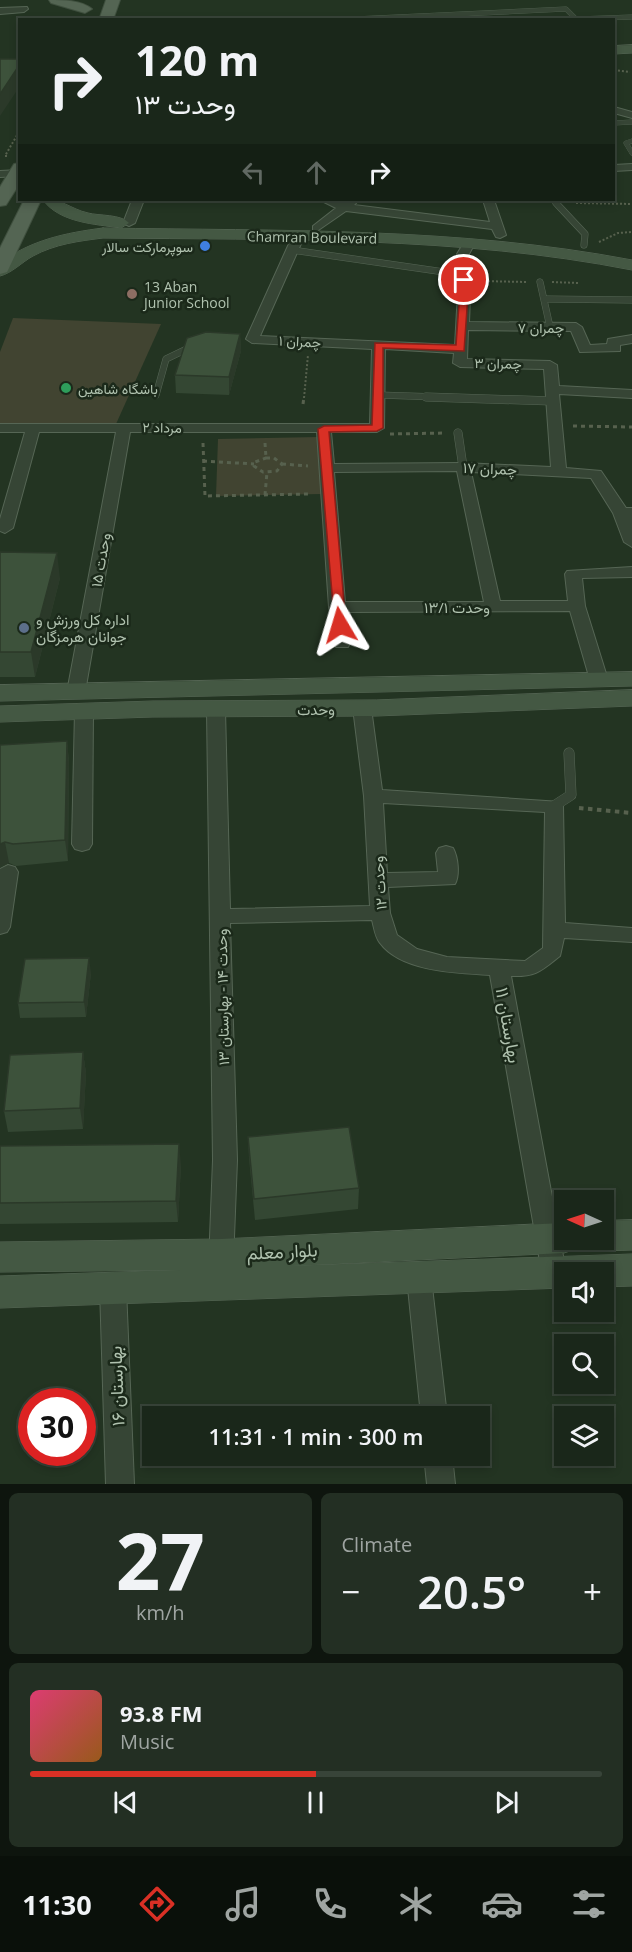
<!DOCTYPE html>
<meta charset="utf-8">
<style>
:root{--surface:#1a271a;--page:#232f23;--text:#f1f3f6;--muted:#9fa5a2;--line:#384439;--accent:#d93025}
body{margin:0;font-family:"Open Sans",Vazirmatn,sans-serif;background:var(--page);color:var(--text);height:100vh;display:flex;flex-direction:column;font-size:22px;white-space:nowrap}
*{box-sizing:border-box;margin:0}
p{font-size:20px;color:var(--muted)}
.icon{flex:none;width:33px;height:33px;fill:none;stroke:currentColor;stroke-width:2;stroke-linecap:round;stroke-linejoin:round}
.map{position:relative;height:1484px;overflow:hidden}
.details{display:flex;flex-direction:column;gap:9px;padding:9px;background:#0e150e;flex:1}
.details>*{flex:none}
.banner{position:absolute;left:18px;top:18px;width:597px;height:183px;border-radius:0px;box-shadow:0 3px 9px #0003,0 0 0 2px var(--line);background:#1a271a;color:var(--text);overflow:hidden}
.needle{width:39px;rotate:273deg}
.buttons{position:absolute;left:554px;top:1190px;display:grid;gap:12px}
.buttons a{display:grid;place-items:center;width:60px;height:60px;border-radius:0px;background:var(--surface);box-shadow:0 3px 9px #0003,0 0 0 2px var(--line);font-size:30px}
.speed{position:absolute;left:18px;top:1388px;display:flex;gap:12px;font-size:30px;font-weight:700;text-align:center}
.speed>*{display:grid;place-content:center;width:78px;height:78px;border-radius:50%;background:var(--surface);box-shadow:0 3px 9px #0003,0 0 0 2px var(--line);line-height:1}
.speed .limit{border:9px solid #d22;background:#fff;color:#111}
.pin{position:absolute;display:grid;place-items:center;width:51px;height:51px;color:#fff;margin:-26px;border:3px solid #fff;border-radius:50%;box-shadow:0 2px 6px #0007}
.me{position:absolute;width:66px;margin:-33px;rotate:353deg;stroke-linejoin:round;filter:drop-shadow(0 0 4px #0008)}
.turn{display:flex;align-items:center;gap:21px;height:126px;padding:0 18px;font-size:27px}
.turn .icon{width:78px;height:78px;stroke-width:2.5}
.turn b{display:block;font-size:42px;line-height:51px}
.lanes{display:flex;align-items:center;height:57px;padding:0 18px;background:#0003;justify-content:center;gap:30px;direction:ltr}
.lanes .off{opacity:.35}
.big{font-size:45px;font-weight:600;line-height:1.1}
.details .widget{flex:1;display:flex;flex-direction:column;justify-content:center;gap:9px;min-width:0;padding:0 21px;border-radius:9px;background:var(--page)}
.details .dial{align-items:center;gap:0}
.dial b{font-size:78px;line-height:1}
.song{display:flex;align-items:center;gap:18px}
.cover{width:72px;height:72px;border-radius:9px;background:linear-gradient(135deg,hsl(340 70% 55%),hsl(30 70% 35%))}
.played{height:6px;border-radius:3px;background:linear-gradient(90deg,var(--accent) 50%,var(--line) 50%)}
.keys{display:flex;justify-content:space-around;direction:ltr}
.heat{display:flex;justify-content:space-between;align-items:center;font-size:33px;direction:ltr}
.details .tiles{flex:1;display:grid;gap:9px;grid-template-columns:1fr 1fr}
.widget:last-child{grid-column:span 2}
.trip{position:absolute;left:142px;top:1406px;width:348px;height:60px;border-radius:0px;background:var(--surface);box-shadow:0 3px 9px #0003,0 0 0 2px var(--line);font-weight:600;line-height:60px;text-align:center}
.tab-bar{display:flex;height:96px;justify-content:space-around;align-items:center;background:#0a100a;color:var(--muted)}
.tab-bar .icon{width:42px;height:42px}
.tab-bar .active{color:var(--accent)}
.tab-bar b{font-size:27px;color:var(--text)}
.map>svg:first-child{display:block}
</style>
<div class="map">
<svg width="632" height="1484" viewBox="0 0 632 1484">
<rect width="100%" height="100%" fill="#233422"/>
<!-- green -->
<g fill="#414431">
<path d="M13 318 161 324 116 424H0V352Z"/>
<path d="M318 437 322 494 216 496 218 439Z"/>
</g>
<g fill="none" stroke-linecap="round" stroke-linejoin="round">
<defs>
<g id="lane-far3">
<path d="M332 20 566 9 576 19 632 17"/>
<path d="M614 123 632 122"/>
<path d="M632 141 626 143 632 153"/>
</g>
<g id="lane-far2">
<path d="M556 203 585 234 584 245"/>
<path d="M292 250 465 275"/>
<path d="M540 282 550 327"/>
<path d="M545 299 632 300"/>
<path d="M156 395 166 359 193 346"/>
<path d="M378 395 470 398"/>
</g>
<g id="lane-far1">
<path d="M426 397 553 401"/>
<path d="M458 433 463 467"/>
</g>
<path id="lane" d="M554 806 571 795 569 753"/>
<g id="street">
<path d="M27 7 28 9 24 12 0 14V8Z"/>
<path d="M614 107 632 112V118L614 113Z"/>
<path d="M632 164V170L614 171V165Z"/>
<path d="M20 170V176L0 177V171Z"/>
<path d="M132 200H144L135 223 129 226 123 223Z"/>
<path d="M320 200H334L342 203 347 200H354L357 202 354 205 490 222 483 200H494L506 235 500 238 496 237 492 229 346 211 317 231 313 230V226L336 208Z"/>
<path d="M298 234 304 237 260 336 455 345 459 275 457 254 465 241 469 240 475 243 469 254 471 275 469 322 576 323 582 327 590 345 607 344 608 339 632 335V343L620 345V351L580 352 571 331 468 330 467 359 550 361 557 365 559 386 632 390V398L559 394 566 468 601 471 626 508H632V547L624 542 613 513 591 478 471 472 500 601H568L565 574 567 571 632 567V577L582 578 585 606 608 680 605 684H593L590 680 570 611 346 612 350 643 348 647H336L329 607 317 432H130L85 692 82 696H70L67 692 116 432H39L13 528 5 533 0 531V519L25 432H0V424H370L372 349 252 343 246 339 292 237ZM385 349 454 353 453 363 460 367 544 369 551 467 463 463 334 464 331 432H377L384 428ZM457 471 484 602H345L334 472Z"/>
<path d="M362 702 368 704 371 708 382 790 561 802 563 806 565 923 632 928V942L564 938 560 956C541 971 536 977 511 976L566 1272H564L563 1281 554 1284 545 1281 542 1273 490 975C458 973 401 972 380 943 375 937 374 927 372 920L230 923 237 1160 233 1263 230 1271 221 1274 212 1271 209 1263 213 1160 207 710 210 706H222L225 710 230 909 370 906 364 796 353 708 356 704ZM383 803 545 812 543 948 525 961 447 957 417 949 397 935 390 913 388 887 455 884C460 875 458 857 453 848L446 846 439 848 436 853 438 872 387 873Z"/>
<path d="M84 705 90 707 93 711 92 844 89 849 82 851 75 849 72 844 75 711 78 707Z"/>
<path d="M8 865 15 867 18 872 10 927 7 932 0 934V869Z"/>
<path d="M419 1267 428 1270 431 1278 447 1416H421L407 1278 410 1270Z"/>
<path d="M113 1277 122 1280 126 1288 134 1484H106L100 1288 104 1280Z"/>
<path d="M424 1455H452L455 1484H427Z"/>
</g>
<g id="secondary">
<path d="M632 45V53L614 54V46Z"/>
<path d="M43 200C62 198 70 209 88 213 99 216 121 214 129 223L121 228C95 224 60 223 43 200Z"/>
<path d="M103 228C279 231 459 227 632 260V270C459 236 279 240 103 238 79 241 55 244 33 256 22 262 12 273 0 276V263C31 240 65 233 103 228Z"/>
<path d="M632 672V686L0 701V685Z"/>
<path d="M632 690V706L376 716 153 717 0 722V706L153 701 376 700Z"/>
<path d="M632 1220V1250L603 1251 591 1247 587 1239H603V1221Z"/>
<path d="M564 1223V1239H581L576 1249 564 1253 290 1266 632 1254V1286L603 1287V1272H564V1288L0 1308V1276L180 1270 0 1272V1242L221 1239Z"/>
</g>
<g id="primary">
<path d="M49 0C64 0 81 0 92 9L85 13 51 3Z"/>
<path d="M106 0H120L113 20H99Z"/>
<path d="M20 163V183L6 205 0 206V187L14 164Z"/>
<path d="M24 200H41L9 268 7 272 0 274V248Z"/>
</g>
</defs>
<!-- lane-far3 casing -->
<use href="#lane-far3" stroke="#566655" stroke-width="5"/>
<!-- lane-far2 casing -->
<use href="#lane-far2" stroke="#566655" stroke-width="7"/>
<!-- lane-far1 casing -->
<use href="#lane-far1" stroke="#566655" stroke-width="9"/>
<!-- lane casing -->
<use href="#lane" stroke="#566655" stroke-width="11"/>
<!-- street casing -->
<use href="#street" stroke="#566655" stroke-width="2"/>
<!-- secondary casing -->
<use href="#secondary" stroke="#566655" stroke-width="1"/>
<!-- primary casing -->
<use href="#primary" stroke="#3f4f3e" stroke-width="2"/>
<!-- path-far2 -->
<g stroke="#57614e" stroke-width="2" stroke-dasharray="2 2" stroke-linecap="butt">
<path d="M614 70 630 72"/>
<path d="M7 156H5L20 130"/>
<path d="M576 203 632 204"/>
<path d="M599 242 618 233 632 232"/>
<path d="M480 281 527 282"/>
<path d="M552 282 578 283"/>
<path d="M304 398 308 355"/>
</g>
<!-- path-far1 -->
<g stroke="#57614e" stroke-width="3" stroke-dasharray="4 4" stroke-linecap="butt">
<path d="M303 404 304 397"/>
<path d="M573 426 632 427"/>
<path d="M390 434 445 433"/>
<path d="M203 443 205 496 310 494"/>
<path d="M265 443 266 458"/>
<path d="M266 458H274L282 464 277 471 263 472 254 466 255 462Z"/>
<path d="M203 461 254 464"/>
<path d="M282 464 308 466"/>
<path d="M265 495 267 472"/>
</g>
<!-- path -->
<path stroke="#57614e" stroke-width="4" stroke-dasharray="4.5 4.5" stroke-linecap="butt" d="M579 808 632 813"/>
<!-- lane-far3 -->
<use href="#lane-far3" stroke="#364535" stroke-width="4.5"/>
<!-- lane-far2 -->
<use href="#lane-far2" stroke="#364535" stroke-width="6"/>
<!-- lane-far1 -->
<use href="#lane-far1" stroke="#364535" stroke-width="8"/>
<!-- lane -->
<use href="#lane" stroke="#364535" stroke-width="10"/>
<!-- street -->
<use href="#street" fill="#364535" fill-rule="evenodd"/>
<!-- secondary -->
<use href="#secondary" fill="#445843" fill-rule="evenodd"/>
<!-- primary -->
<use href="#primary" fill="#546553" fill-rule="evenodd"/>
</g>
<!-- wall -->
<g fill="#344733">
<path d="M240 334 241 351 229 395 176 393 175 375Z"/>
<path d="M0 552 60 578 35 677H0Z"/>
<path d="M67 741 69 762 68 861 16 866 9 863 0 867V745Z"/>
<path d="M91 973 86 1017 20 1018 18 1003Z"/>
<path d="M83 1052 86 1073 83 1129 8 1132 4 1111Z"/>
<path d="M248 1137 359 1188 358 1209 255 1220 249 1158Z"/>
<path d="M0 1146 181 1165 178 1222 0 1224Z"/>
</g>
<!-- shaded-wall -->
<g fill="#2b3929">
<path d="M20 64V86L0 116V94Z"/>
<path d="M240 334 241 351 229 395V377Z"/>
<path d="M57 553 60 578 35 677 31 652Z"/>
<path d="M67 741 69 762 68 861 65 840Z"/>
<path d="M5 842 9 863 0 867V844Z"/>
<path d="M89 958 91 973 86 1017 84 1002Z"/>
<path d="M83 1052 86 1073 83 1129 80 1108Z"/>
<path d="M179 1144 181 1165 178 1222 176 1201Z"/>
</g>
<!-- building -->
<g fill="#3d523b" stroke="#2b3929" stroke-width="1.5">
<path d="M0 59H20V64L0 94Z"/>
<path d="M206 332 240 334 229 377 175 375 187 338Z"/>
<path d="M0 552 57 553 31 652H0Z"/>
<path d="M67 741 65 840 13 844 5 842 0 844V745Z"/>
<path d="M89 958 84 1002 18 1003 25 959Z"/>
<path d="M83 1052 80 1108 4 1111 10 1055Z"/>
<path d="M349 1127 359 1188 254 1199 248 1137Z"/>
<path d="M179 1144 176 1201 0 1203V1146Z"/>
</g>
<!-- route -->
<path fill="#d93025" stroke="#8d1f18" stroke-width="1.5" d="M461 278 469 280 464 351 383 348V428L377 431 329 432 346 625 340 629 335 628 318 429 324 426 372 425 375 343 456 345Z"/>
<!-- markers -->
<circle fill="#3f7fe0" stroke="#1b291a" stroke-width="2" cx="205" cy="246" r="6"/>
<circle fill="#8d6e63" stroke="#1b291a" stroke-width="2" cx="132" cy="294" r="6"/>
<circle fill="#2e9e5b" stroke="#1b291a" stroke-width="2" cx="66" cy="388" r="6"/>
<circle fill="#5c6f8a" stroke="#1b291a" stroke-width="2" cx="24" cy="628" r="6"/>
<g text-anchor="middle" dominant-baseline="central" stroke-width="5" stroke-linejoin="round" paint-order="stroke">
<!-- far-street labels -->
<g font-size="14" fill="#b0c2af" stroke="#1b291a">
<text transform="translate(312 237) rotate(1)">Chamran Boulevard</text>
<text x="541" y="327">چمران ۷</text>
<text transform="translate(300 341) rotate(3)">چمران ۱</text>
<text transform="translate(498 363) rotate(1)">چمران ۳</text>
<text transform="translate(162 427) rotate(1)">مرداد ۲</text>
</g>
<!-- far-poi labels -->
<g font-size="14" fill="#b0c2af" stroke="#1b291a" text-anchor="start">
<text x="193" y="246" text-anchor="end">سوپرمارکت سالار</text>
<text x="144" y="286">13 Aban<tspan x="144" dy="16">Junior School</tspan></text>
<text x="78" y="388">باشگاه شاهین</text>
</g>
<!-- street labels -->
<g font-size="15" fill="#b0c2af" stroke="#1b291a">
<text transform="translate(490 468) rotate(2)">چمران ۱۷</text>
<text transform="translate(100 560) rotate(-80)">وحدت ۱۵</text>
<text x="457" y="607">وحدت ۱۳/۱</text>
<text transform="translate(316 709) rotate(-1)">وحدت</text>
<text transform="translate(379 883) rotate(-94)">وحدت ۱۲</text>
<text transform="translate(222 997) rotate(-91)">وحدت ۱۴ - بهارستان ۱۳</text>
</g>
<!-- poi labels -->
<g font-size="15" fill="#b0c2af" stroke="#1b291a" text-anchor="start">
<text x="36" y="619">اداره کل ورزش و<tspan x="36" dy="17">جوانان هرمزگان</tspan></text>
</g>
<!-- near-street labels -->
<g font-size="18" fill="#b0c2af" stroke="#1b291a">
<text transform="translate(509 1025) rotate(80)">بهارستان ۱۱</text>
<text transform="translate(282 1251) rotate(-3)">بلوار معلم</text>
<text transform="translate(116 1386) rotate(-92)">بهارستان ۱۶</text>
</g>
</g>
</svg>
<div class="buttons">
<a><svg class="needle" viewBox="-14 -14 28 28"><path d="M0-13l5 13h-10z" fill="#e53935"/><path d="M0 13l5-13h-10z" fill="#9fa5a2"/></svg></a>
<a><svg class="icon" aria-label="sound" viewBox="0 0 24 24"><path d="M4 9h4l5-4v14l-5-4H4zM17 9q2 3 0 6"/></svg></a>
<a><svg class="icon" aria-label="search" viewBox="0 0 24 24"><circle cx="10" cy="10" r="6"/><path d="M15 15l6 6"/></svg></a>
<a><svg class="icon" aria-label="layers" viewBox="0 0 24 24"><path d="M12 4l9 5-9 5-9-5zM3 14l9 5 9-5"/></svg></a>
</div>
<div class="speed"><div class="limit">30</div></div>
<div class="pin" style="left:464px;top:280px;background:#d93025"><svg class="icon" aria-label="arrive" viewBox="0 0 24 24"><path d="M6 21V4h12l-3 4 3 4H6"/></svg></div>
<svg class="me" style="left:340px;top:625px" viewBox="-20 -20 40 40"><path d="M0-17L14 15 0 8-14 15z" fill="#d93025" stroke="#fff" stroke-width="4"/></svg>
<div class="trip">11:31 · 1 min · 300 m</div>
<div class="banner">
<div class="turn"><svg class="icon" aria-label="right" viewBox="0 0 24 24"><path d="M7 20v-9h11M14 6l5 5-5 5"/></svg><div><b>120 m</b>وحدت ۱۳</div></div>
<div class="lanes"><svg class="icon off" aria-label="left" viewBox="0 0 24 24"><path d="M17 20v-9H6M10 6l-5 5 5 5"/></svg><svg class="icon off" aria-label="ahead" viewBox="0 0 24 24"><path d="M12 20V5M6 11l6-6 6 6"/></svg><svg class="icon" aria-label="right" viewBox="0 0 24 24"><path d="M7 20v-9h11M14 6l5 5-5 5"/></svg></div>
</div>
</div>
<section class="details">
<div class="tiles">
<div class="widget dial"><b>27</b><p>km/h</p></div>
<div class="widget"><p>Climate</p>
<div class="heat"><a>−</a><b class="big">20.5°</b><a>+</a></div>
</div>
<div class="widget">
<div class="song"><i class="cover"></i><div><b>93.8 FM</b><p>Music</p></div></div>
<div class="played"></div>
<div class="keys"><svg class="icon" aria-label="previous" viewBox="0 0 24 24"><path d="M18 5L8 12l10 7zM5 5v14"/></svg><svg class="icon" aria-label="pause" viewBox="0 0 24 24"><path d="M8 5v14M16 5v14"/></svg><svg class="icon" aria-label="next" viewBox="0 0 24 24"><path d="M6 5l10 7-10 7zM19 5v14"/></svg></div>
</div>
</div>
</section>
<nav class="tab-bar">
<b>11:30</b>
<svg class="icon active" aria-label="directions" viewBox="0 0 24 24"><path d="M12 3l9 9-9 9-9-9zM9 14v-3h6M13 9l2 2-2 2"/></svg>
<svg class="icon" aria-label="music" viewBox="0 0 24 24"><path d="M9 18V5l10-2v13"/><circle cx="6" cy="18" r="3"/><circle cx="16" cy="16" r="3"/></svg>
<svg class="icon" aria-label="phone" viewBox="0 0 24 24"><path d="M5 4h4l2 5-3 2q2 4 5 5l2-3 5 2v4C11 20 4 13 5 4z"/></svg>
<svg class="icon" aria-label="climate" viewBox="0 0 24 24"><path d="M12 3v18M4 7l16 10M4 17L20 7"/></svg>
<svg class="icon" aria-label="car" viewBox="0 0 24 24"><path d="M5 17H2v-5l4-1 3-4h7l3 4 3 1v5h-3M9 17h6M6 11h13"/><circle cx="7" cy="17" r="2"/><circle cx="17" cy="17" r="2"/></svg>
<svg class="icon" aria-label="filters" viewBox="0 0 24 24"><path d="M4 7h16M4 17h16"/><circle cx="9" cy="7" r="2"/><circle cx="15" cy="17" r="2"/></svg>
</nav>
